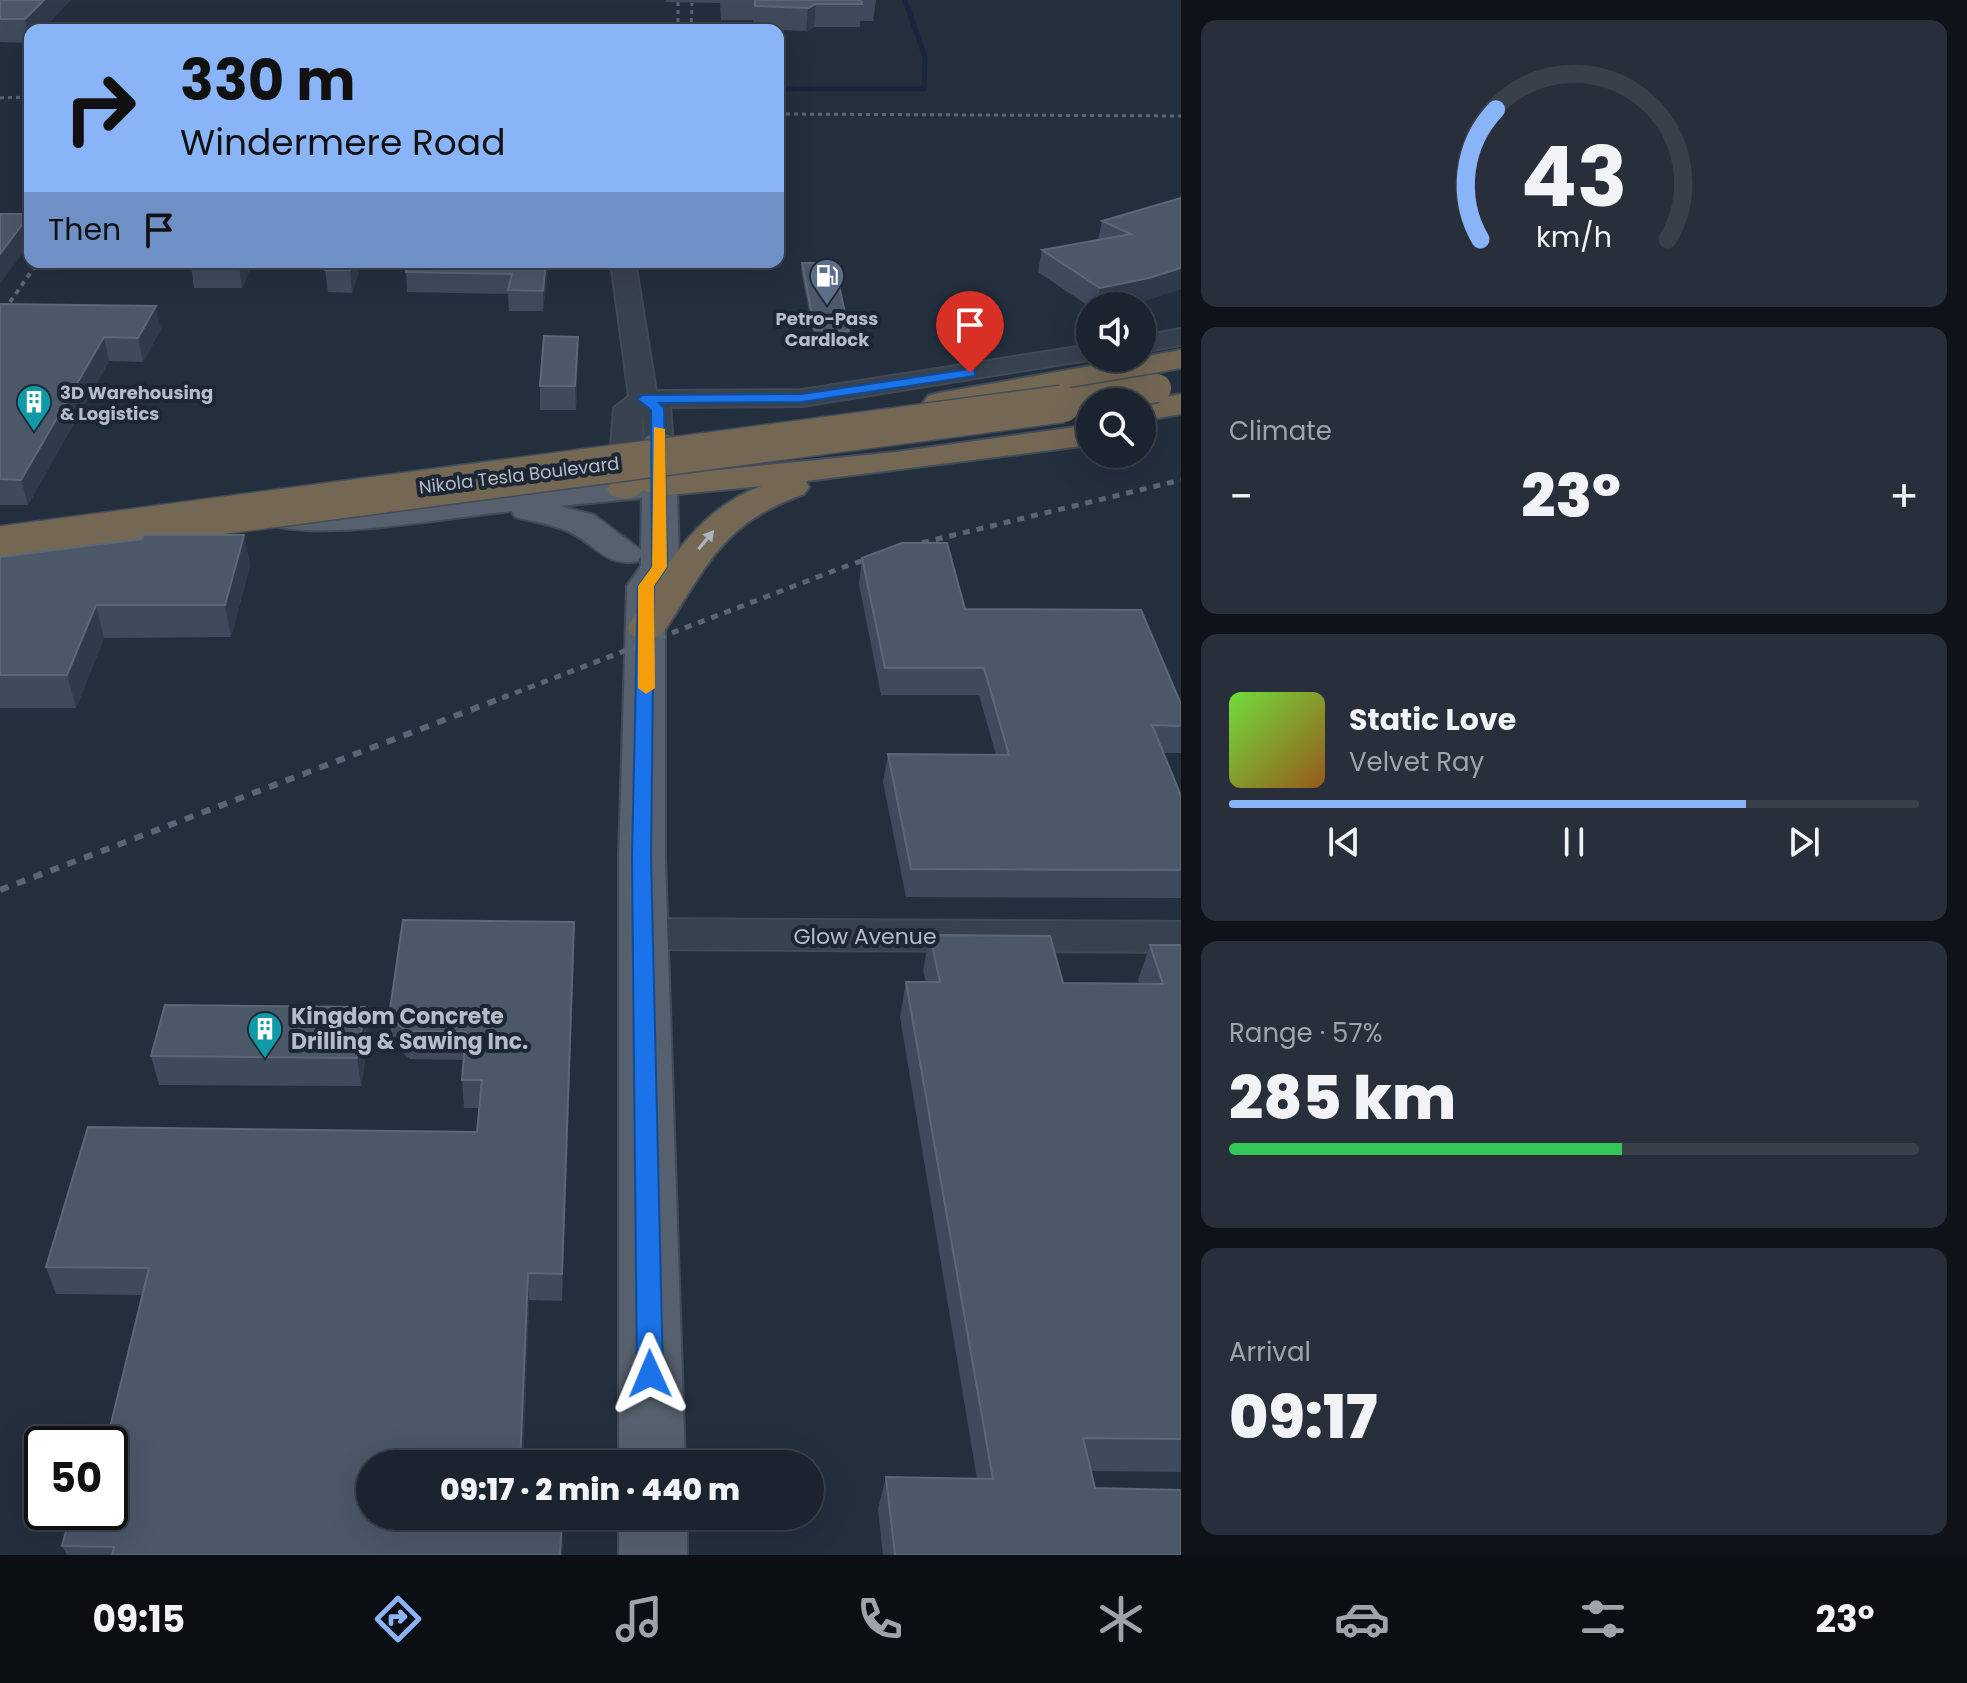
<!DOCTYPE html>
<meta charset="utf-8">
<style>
:root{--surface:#1b232e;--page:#282f3a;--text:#f1f3f6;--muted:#a0a4aa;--line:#39404a;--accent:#8ab4f8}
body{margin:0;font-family:Poppins,sans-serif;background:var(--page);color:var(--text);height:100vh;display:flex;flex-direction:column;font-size:30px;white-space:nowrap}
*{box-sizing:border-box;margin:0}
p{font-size:26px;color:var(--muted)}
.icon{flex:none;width:44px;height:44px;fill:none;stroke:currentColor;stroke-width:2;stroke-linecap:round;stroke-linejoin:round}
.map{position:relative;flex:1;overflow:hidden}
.sheet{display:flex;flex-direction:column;gap:20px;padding:20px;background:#0f1319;width:786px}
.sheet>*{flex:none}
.banner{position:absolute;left:24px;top:24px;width:760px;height:244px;border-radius:16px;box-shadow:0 8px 32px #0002,0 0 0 2px var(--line);background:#8ab4f8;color:#111;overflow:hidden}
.tools{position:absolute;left:1076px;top:292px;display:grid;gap:16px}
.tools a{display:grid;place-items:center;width:80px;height:80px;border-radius:50%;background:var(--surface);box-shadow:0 8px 32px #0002,0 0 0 2px var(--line);font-size:40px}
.speed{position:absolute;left:24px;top:1426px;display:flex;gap:16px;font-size:40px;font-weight:700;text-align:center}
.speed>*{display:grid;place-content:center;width:104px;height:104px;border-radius:50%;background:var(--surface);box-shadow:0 8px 32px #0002,0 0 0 2px var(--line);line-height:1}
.speed .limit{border:4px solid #111;border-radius:12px;background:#fff;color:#111}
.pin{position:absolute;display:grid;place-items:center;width:68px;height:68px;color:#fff;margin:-82px -34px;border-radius:50% 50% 50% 0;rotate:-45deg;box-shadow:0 0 8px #0007}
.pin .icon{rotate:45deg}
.me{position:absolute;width:88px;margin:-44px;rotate:359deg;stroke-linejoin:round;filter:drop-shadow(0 0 6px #0008)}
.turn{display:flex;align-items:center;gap:28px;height:168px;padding:0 24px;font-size:36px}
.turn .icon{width:104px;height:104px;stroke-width:2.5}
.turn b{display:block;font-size:56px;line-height:68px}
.then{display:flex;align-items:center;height:76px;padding:0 24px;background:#0003;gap:16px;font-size:30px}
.big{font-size:60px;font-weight:800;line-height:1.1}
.sheet .card{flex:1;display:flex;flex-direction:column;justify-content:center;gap:12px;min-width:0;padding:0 28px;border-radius:16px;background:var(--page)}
.sheet .dial{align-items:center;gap:0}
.dial svg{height:208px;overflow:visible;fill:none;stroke:var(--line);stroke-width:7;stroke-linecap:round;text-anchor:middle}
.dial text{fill:var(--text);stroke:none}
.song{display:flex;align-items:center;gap:24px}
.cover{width:96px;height:96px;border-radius:12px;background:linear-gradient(135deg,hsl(100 70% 55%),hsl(30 70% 35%))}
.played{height:8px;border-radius:4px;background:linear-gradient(90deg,var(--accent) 75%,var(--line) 75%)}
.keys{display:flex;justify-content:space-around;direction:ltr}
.heat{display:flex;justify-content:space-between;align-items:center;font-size:44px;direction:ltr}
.charge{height:12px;border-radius:6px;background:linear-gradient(90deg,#34c759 57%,var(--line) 0)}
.trip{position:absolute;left:356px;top:1450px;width:468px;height:80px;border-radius:40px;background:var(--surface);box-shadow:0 8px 32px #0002,0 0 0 2px var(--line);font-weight:800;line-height:80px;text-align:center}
.menu{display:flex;height:128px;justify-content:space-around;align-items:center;background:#0b0e12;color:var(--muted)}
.menu .icon{width:56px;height:56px}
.menu .on{color:var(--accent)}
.menu b{font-size:36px;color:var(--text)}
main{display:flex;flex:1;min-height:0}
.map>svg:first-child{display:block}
</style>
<main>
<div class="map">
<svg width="1181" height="1555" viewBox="0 0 1181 1555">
<rect width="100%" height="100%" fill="#242f3e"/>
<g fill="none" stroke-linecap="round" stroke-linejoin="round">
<!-- stream -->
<path stroke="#17263c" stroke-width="5" d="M778 89H924L925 57 905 0"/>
<defs>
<g id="minor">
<path d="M611 262H635L656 391 802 390 1090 345V358H1100L802 406 670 407 673 443 669 449H649L645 443 643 411 641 448 636 454H616L611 448 614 408 629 396Z"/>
<path d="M1181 329V345L1142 352V336Z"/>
<path d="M645 919 1181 922V952L645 949 630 945 624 934 630 923Z"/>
</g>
<g id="major">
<path d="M659 433 671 436 676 443 679 567 665 586V857L685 1464H619V857L627 586 641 566V556L638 561C606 569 592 540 565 530 549 524 532 521 515 517L512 511C450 517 332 540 275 526L270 518 275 510 642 477V443L647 436ZM642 498 641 550 594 515 560 506Z"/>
<rect x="619" y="1516" width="68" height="39"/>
</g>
<g id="highway">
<path d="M1181 350V368L939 413 928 410 923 403 928 396 939 393Z"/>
<path d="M1181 394V414L1142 421V402H1139Z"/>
<path d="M1090 425V445L806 481 809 487 804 494C718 525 708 567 661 636L647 640 633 636 627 628C662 572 696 509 762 486L658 496 643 490C633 500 625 500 612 496L607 489C623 465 662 443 692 451L697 458 692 465 667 475 896 452Z"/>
</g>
</defs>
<!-- minor casing -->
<use href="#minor" stroke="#414a57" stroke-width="4"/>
<!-- major casing -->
<use href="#major" stroke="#414a57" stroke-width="4"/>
<!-- highway casing -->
<use href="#highway" stroke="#434c59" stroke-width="4"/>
<!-- minor -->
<use href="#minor" fill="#38414e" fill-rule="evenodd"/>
<!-- major -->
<use href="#major" fill="#56606e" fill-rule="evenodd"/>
<!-- highway -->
<use href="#highway" fill="#746855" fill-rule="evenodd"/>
<!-- rail-far3 -->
<g stroke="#5a6575" stroke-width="3" stroke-dasharray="4 4" stroke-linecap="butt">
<path d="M678 2V30"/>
<path d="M691 30 692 3"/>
<path d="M0 98 30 97"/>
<path d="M778 114 1181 116"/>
</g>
<!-- rail-far2 -->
<path stroke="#5a6575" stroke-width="4" stroke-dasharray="5 5" stroke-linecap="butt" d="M10 302 38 262"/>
<!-- rail-far1 -->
<path stroke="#5a6575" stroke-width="5" stroke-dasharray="7 7" stroke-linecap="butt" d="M502 698 849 565 913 545 1181 480"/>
<!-- rail -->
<path stroke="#5a6575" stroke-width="6" stroke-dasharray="9 9" stroke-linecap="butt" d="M0 890 507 696"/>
<defs>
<path id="highway-bridge-far1" d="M1050 406 1157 388"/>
<path id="highway-bridge" d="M0 545 1062 404"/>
</defs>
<!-- highway-bridge-far1 casing -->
<use href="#highway-bridge-far1" stroke="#434c59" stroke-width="31" stroke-linecap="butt"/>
<!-- highway-bridge casing -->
<use href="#highway-bridge" stroke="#434c59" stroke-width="40" stroke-linecap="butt"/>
<!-- highway-bridge-far1 -->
<use href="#highway-bridge-far1" stroke="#746855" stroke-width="28"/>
<!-- highway-bridge -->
<use href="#highway-bridge" stroke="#746855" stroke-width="37"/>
</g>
<!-- wall -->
<g fill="#3f4b5c">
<path d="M0 0H71L42 30H30V43L0 42Z"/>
<path d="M666 0H876L873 21H860V27H814L806 31 754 29 753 20H721L720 3 666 2Z"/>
<path d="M1181 193V289L1144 301 1117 306H1090V307L1038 272 1042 250 1098 240 1102 221 1180 198Z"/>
<path d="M166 262H253L242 288H194L191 266 167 265Z"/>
<path d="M328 262H371L370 268H360L352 293 328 292 325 270Z"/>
<path d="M549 262 543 311H509L508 294 407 292 406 272Z"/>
<path d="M802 263 849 331 848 339 814 338 801 270Z"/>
<path d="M0 304 161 329 143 362 109 361 28 505H0Z"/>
<path d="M578 337 576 410H540V386Z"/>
<path d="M244 535 250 566 231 637 104 638 76 708H0V557Z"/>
<path d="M862 558 965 609 1181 726V753H1164L1181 796V898L906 897 883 782 888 754 996 755 979 695H881L859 584Z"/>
<path d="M930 935 1063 983 1140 984 1138 980 1150 945H1181V1472L1090 1471 1095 1488 1181 1555H883L878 1509 886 1477 977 1479 900 1017 906 982H926L923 970Z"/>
<path d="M574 951 562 1301 529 1300 523 1464H370V1516H564L562 1555H67L62 1546 110 1512 142 1295 56 1294 46 1267 477 1132 479 1108H464L462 1080 464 1060 410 1059 393 1044 389 1016Z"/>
<path d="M369 1035 361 1086 159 1085 151 1056Z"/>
</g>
<!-- shaded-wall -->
<g fill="#2f3b4b">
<path d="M44 0H71L42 30H30V42L25 19Z"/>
<path d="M816 4 814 27 806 31 808 8Z"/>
<path d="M30 215V243L0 284V254Z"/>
<path d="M241 262H253L242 288 239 266Z"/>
<path d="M353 262H360V268L352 293 350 270Z"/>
<path d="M546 262H549L543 311V291Z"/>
<path d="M1181 268V289L1144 301 1117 306H1096L1100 288Z"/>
<path d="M156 306 161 329 143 362 138 338Z"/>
<path d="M104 337 109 361 28 505 21 480Z"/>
<path d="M578 337V360L576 410 575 386Z"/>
<path d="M244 535 250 566 231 637 225 605Z"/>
<path d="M96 605 104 638 76 708 67 675Z"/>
<path d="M574 922V951L562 1301V1274Z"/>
<path d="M365 1007 369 1035 361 1086 357 1058Z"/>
<path d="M528 1273 529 1300 523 1464H520Z"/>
<path d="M562 1516H564L562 1555H560Z"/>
</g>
<!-- building -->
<g fill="#4b5868" stroke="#5c6777" stroke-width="2">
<path d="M0 0H44L25 19H0Z"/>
<path d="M755 0H861L862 4H816L808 8 755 6Z"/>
<path d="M1181 198V268L1149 278 1100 288 1042 250 1131 234 1102 221Z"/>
<path d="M0 214H30L0 254Z"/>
<path d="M193 262H241L239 266H191Z"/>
<path d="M328 262H353L350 270H325Z"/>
<path d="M409 262H546L543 291 508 290 512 274 406 272Z"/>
<path d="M802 263H834L849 331 815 330Z"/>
<path d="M0 304 156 306 138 338 104 337 21 480 0 479Z"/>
<path d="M544 336 578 337 575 386H540Z"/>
<path d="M144 535H244L225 605H96L67 675H0V557L142 539Z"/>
<path d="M902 543H947L965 609 1141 610 1181 704V726L1152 725 1181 796V870L911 869 888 754 1009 755 984 668H885L862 558Z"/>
<path d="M403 920 574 922 562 1274 528 1273 520 1464H370V1516H562L560 1555H112L114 1547 62 1546 71 1512H110V1444H106L149 1268 46 1267 88 1127 477 1132 482 1080H462L466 1032 406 1031 389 1016Z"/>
<path d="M930 935 1050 936 1063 983 1163 984 1150 945H1181V1439L1083 1438 1095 1488 1181 1490V1555H895L886 1477 993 1479 906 982H940Z"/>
<path d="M165 1005 365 1007 357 1058 151 1056Z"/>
</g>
<!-- one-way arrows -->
<defs><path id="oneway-solid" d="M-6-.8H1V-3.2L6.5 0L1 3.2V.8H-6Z" transform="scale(2)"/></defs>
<use fill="#aeb4bd" href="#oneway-solid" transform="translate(706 540) rotate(-51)"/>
<!-- route -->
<path fill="#1a73e8" stroke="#114b97" stroke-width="2" d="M970 369 975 370V376L802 402 659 403 664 408 667 567 654 586 651 857 663 1374 659 1383 650 1386 641 1383 637 1374 632 857 638 586 652 567 651 410 637 399 643 395 802 394Z"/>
<!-- slow -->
<path fill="#f59e0b" d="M654 427 665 429 667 567 654 586 655 688 646 694 638 688V586L652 567Z"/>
<!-- icons -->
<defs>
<symbol id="fuel-pin" viewBox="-11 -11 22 30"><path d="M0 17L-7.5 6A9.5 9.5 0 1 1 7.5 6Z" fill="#5c6f8a" stroke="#1d2633"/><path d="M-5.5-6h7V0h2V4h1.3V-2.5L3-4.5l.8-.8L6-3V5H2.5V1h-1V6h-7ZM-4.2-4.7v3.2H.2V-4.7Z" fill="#fff"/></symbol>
<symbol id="building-pin" viewBox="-11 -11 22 30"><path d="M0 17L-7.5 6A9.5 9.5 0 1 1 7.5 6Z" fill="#0f9aa8" stroke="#1d2633"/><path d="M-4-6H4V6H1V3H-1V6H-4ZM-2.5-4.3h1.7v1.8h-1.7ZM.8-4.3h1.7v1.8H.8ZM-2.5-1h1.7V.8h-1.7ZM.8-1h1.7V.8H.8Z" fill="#fff"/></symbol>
</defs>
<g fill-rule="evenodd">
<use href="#fuel-pin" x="807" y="256" width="40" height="54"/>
<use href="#building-pin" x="14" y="382" width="40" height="54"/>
<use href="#building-pin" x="245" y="1009" width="40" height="54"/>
</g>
<g text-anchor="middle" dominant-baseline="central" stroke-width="8" stroke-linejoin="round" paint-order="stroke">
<!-- far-poi labels -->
<g font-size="18" font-weight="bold" fill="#b4bcc9" stroke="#1d2633">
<text x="827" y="318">Petro-Pass<tspan x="827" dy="21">Cardlock</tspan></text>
<text x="60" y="392" text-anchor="start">3D Warehousing<tspan x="60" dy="21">&amp; Logistics</tspan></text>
</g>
<!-- far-street labels -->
<g font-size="18" fill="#b4bcc9" stroke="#1d2633">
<text transform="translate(519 475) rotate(-7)">Nikola Tesla Boulevard</text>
</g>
<!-- street labels -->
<g font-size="22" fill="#b4bcc9" stroke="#1d2633">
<text x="865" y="936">Glow Avenue</text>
</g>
<!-- poi labels -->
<g font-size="22" font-weight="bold" fill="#b4bcc9" stroke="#1d2633" text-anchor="start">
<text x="291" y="1016">Kingdom Concrete<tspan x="291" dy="25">Drilling &amp; Sawing Inc.</tspan></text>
</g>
</g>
</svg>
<div class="tools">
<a><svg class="icon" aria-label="sound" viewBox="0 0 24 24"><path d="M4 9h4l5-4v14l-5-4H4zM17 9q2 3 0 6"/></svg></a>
<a><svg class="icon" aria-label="search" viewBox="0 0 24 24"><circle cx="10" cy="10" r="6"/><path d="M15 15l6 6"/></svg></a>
</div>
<div class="speed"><div class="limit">50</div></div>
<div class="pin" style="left:970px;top:373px;background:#d93025"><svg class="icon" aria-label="arrive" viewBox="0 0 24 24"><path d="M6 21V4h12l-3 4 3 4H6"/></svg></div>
<svg class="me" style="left:650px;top:1374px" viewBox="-20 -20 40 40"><path d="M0-17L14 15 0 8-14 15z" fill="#1a73e8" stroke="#fff" stroke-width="4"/></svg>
<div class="trip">09:17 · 2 min · 440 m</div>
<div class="banner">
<div class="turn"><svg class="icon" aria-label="right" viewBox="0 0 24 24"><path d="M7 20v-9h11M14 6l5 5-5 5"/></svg><div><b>330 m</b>Windermere Road</div></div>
<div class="then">Then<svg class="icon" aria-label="arrive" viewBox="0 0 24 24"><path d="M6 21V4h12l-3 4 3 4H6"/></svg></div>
</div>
</div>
<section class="sheet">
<div class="card dial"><svg viewBox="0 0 100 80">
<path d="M14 69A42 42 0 1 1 86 69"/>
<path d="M14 69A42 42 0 0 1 20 19" stroke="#8ab4f8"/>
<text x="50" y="56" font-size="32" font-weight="700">43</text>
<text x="50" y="72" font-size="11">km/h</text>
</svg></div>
<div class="card"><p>Climate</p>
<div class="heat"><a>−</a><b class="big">23°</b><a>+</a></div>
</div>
<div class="card">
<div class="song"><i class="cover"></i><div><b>Static Love</b><p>Velvet Ray</p></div></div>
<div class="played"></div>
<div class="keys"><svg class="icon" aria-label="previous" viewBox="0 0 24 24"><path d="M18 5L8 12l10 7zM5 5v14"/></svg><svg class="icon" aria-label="pause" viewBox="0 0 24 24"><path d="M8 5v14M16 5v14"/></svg><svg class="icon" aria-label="next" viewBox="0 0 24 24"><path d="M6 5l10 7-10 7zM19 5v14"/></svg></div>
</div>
<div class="card"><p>Range · 57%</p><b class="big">285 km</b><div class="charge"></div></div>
<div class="card"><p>Arrival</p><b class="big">09:17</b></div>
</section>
</main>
<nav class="menu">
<b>09:15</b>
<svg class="icon on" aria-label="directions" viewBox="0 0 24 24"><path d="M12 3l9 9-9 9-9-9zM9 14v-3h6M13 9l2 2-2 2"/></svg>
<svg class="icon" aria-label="music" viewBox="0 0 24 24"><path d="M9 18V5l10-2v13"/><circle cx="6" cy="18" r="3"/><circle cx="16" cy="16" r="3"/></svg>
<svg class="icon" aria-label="phone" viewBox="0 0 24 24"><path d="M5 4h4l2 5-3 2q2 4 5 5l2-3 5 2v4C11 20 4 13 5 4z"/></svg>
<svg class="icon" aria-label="climate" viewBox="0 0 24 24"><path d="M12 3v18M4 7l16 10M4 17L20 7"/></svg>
<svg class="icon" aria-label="car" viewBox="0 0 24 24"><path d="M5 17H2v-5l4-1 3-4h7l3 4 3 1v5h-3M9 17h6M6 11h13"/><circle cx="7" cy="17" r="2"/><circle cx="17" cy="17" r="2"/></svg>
<svg class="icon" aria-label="filters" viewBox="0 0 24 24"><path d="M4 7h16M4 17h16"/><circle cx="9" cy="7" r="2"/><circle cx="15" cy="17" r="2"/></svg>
<b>23°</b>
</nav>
